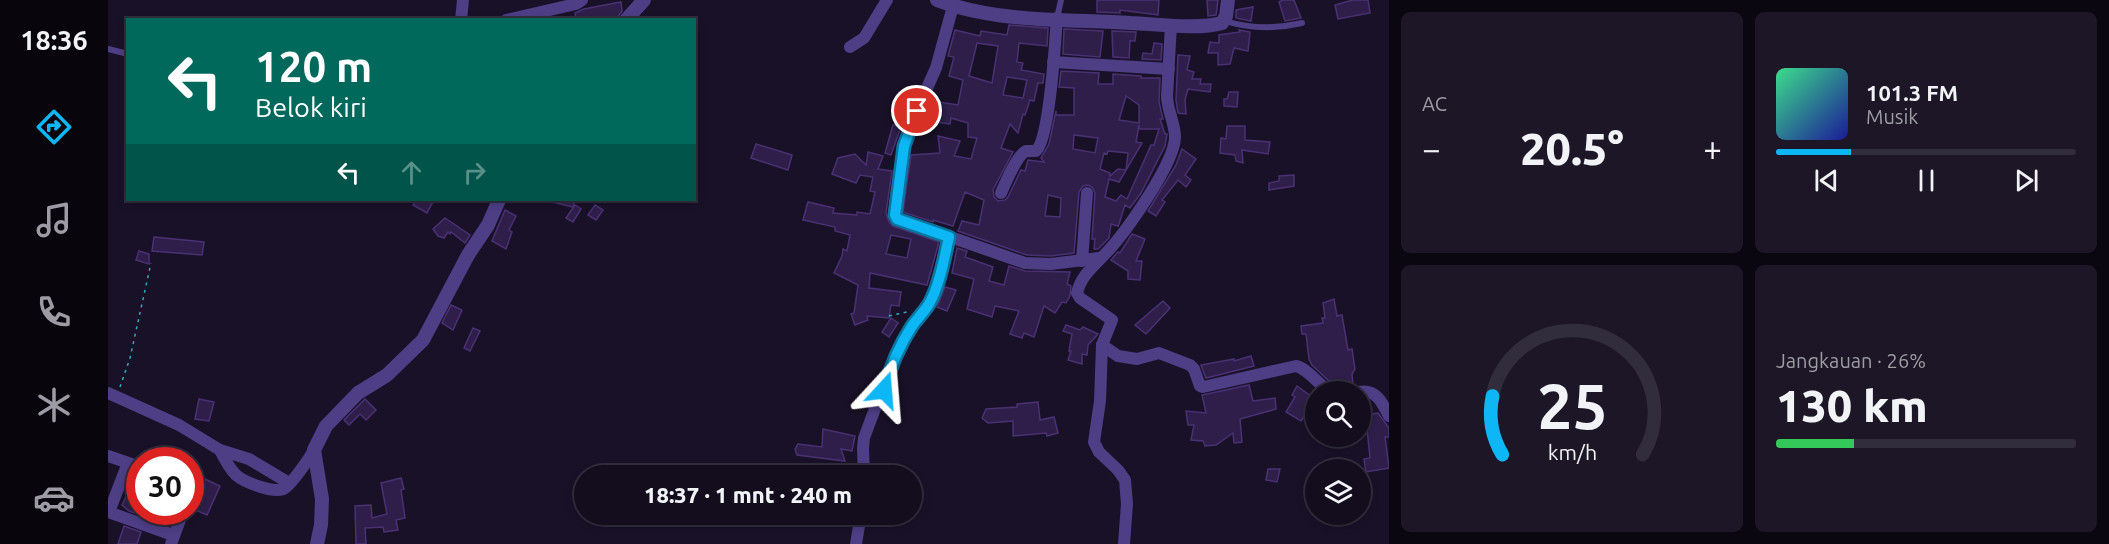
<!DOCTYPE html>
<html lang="id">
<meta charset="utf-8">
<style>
:root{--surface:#130d1e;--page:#1c1627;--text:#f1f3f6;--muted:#9d9ca4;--line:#322d3c;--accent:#0db7f6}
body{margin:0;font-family:Ubuntu,sans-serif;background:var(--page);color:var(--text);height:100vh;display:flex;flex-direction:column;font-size:22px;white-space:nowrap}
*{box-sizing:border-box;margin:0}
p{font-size:20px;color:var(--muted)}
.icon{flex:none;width:33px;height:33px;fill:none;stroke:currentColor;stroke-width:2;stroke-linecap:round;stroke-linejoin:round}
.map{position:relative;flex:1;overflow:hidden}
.panel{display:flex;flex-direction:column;gap:12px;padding:12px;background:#0a0710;width:720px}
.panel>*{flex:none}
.banner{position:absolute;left:18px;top:18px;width:570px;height:183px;border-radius:0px;box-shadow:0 3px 9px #0003,0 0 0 2px var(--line);background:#00695c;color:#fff;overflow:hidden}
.buttons{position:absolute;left:1197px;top:381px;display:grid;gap:12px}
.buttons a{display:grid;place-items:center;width:66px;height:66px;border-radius:50%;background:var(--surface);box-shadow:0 3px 9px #0003,0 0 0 2px var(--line);font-size:30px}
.speed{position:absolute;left:18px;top:447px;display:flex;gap:12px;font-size:30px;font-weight:700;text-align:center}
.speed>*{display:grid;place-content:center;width:78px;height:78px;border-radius:50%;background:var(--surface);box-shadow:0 3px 9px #0003,0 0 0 2px var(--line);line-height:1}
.speed .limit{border:9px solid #d22;background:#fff;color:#111}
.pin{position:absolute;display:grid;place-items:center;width:51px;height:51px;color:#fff;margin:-26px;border:3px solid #fff;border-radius:50%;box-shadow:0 2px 6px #0007}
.me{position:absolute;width:66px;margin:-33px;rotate:19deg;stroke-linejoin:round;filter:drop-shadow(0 0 4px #0008)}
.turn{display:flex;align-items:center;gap:21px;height:126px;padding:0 30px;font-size:27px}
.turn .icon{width:78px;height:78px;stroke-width:2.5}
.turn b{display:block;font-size:42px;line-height:51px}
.lanes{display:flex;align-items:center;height:57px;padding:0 30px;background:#0003;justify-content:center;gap:30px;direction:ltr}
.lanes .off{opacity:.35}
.big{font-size:45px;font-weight:800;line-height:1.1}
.panel .tile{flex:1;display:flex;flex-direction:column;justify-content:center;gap:9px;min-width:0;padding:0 21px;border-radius:9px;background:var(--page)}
.panel .dial{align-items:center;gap:0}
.dial svg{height:156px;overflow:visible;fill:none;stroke:var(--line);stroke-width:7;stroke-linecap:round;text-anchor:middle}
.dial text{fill:var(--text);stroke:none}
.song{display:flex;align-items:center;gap:18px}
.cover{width:72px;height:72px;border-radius:9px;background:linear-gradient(135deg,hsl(150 70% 55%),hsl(240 70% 35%))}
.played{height:6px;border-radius:3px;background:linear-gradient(90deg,var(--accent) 25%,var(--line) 25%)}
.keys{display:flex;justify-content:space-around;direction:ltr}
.heat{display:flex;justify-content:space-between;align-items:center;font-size:33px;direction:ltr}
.charge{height:9px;border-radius:4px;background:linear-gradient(90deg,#34c759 26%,var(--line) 0)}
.panel .tiles{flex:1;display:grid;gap:12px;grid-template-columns:repeat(2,1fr)}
.trip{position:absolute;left:466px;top:465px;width:348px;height:60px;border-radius:30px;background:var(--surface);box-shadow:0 3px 9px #0003,0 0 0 2px var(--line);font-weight:800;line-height:60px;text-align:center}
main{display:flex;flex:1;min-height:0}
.tab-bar{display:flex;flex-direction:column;width:108px;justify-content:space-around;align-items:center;background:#08050c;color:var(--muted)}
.tab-bar .icon{width:42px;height:42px}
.tab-bar .on{color:var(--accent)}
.tab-bar b{font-size:27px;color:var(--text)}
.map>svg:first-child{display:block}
</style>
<main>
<nav class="tab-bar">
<b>18:36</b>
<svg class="icon on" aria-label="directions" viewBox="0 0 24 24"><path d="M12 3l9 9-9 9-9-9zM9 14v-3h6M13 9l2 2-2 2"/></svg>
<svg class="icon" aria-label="music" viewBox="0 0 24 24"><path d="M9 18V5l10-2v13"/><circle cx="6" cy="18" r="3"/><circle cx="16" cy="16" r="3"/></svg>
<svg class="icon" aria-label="phone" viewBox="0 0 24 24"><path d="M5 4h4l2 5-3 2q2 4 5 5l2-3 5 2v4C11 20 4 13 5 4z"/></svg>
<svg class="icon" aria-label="climate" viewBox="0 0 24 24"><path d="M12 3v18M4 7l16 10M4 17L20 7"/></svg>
<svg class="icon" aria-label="car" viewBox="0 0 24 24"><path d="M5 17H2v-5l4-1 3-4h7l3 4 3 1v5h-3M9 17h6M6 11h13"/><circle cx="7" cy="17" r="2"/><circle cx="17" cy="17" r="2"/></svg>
</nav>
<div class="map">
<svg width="1281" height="544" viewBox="0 0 1281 544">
<rect width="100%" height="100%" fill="#191128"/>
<!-- building -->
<g fill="#2e1e49" stroke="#4a3174" stroke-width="1.5" fill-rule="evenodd">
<path d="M989 0H1051L1050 15 1012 10V13L989 12Z"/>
<path d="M1099 0H1110L1108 15 1100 16Z"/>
<path d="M1175 0H1186L1193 18 1177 21 1171 2Z"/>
<path d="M1245 0H1260L1262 13 1230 19 1227 5Z"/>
<path d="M513 2 514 11 509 18 468 20 467 13 476 9Z"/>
<path d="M1145 7 1143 21 1128 18V10Z"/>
<path d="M901 25 940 28 939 46 911 43 909 62 915 63 913 70 936 74 935 83H930L926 101 922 100 917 115 915 114 910 133 902 124 893 148 905 152 885 190 886 197 890 201 897 200 900 197 913 170 917 171 920 160 936 162 933 158 941 144 948 111V115H966V88L951 87 953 71 991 73 990 84H1005V74L1033 76V78H1052L1051 102 1055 119H1052L1057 134H1059L1057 146 1033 193 1022 208 1017 205 1011 224 1010 226 1003 224 1001 238 990 249H986L987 239H984L987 193 984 187 980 185 975 186 971 192 966 253 943 256 919 255 850 231 854 221 871 225 876 200 857 192 845 226 825 220V222L795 212 803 155 832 153 830 136 852 141 846 156 863 159 869 138 860 137V123L843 118 842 124 828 122 825 107 830 108 831 102 850 105 855 80 841 76 846 57 840 56 847 30 872 36 873 31 899 35ZM869 43 890 46 884 83 861 76ZM899 77 919 80 915 98 895 95ZM1018 96 1031 105V123L1011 120ZM1031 125V129H1051L1046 145H1043L1019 199 1013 195 1008 201 997 197 1001 179 1011 182 1034 143 1028 142ZM966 135 990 138 987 153 965 149ZM1000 151 1020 153 1018 170 1010 169 1002 176V173L992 169 996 153 999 154ZM940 195 953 198 952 217 937 216Z"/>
<path d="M956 29 995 31 992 57 955 54Z"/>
<path d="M1131 30 1142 32 1140 51 1126 48 1122 64 1110 65V53H1100L1102 42 1111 43V35L1132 32Z"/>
<path d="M1004 31 1028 32 1027 41H1022L1021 58 1005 57Z"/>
<path d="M1046 43 1054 44 1053 60 1034 59 1035 53 1044 54Z"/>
<path d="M1070 55 1082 56 1079 70 1086 72 1084 79H1093L1092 84H1103L1102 92 1080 89 1077 100 1078 114 1070 113 1068 100Z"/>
<path d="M800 88 809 90 797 117 793 116Z"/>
<path d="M1121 92H1130L1129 107 1116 106V99H1119Z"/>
<path d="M785 125 793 127 783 155 777 153Z"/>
<path d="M1119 126H1137V140L1162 142 1160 154 1134 150 1135 163 1128 161 1127 155 1112 153 1113 138 1118 139Z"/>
<path d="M648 144 684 155 680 170 643 158Z"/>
<path d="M1074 149 1088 159 1077 175 1083 180 1078 187 1070 180 1054 200 1057 202 1048 216 1040 211 1068 165Z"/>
<path d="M760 152 775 156 770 169 784 171 778 213 781 222 785 226 831 242 819 285 762 273 761 288 793 292 791 306 783 305 781 318 759 316 760 320 747 325 743 314 746 313 750 285 726 273 734 256 735 249 739 251 742 235 727 231V227L695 220 700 202 726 208 725 213 749 215V212L762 214 767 192 762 191 765 177 752 175 748 183 724 174 730 158 747 154 758 165ZM783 235 803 239 799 258 778 254Z"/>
<path d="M1186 175V186L1161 190V183L1171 181V176Z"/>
<path d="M309 200H326L319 213 305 205Z"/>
<path d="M444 200H467L465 207 444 202Z"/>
<path d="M467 205 473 209 465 222 458 218Z"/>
<path d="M487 205 495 210 488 220 480 215Z"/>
<path d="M397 210 408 216 401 230 404 232 398 249 384 241Z"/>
<path d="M337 218 362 235 357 243 343 232 342 234 340 232 336 238 330 236 325 229Z"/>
<path d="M1024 234 1037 239 1028 261H1034L1032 280 1020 279V271L1003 260 1010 252 1012 253Z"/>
<path d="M46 237 96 242 94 255 44 251Z"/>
<path d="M849 248 859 251 857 257 885 267 881 281 896 285 901 266 917 271 962 272 959 284 963 286 962 296 958 303 954 302 947 313 936 306 926 337 916 333 914 338 902 334 911 311 887 306 884 317 859 309 866 279 844 273Z"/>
<path d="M31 251 41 254V264L28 260Z"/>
<path d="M837 287 848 290 839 311 829 307Z"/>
<path d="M1226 299 1229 316 1234 315 1240 350 1244 349 1247 369 1244 374 1245 385 1234 387V383L1222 382 1204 365 1201 359 1198 334H1194L1193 326 1215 323 1214 318H1217L1215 303Z"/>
<path d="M1055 301 1062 308 1038 334 1027 325Z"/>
<path d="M343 305 354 310 345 330 334 323Z"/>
<path d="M783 318 790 323 781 337 774 332Z"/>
<path d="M958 325 972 330 975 327 990 334 980 345 979 355 974 354V364L960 360 963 351H961L964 334 955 331Z"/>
<path d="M365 328 372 331 362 351 356 348Z"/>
<path d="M1143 356 1146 366 1098 378 1093 365 1126 359V361Z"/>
<path d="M1141 385 1145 401 1167 398 1168 409 1132 419 1134 442 1126 443 1125 433 1108 445 1097 446 1095 441 1083 440 1086 425H1080L1078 411 1098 413 1094 395Z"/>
<path d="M1189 386 1208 400V405L1204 409 1202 407 1193 421 1178 412 1187 397 1184 395Z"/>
<path d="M91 399 106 402 101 421 87 419Z"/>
<path d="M257 399 268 410 258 420 252 414 241 425 236 420Z"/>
<path d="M930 402 932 420 946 417 950 433 939 436 938 433 905 436V421L880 423 874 418 878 409 909 407V404Z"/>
<path d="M1270 413 1281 428V437H1277L1281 468 1258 472 1256 459 1262 458 1259 429 1252 430V416Z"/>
<path d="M715 429 747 436 744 451 733 449 737 461 689 455 687 449 690 444 714 447Z"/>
<path d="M1160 469H1172L1169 482 1158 480Z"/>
<path d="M23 478 32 480V512H44L49 515 58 513 56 519 61 522H52L21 511 14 505 21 491H19Z"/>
<path d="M293 478 296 489 293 490 297 518 288 520 290 530 276 532 275 527 257 528 258 544H248L247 506 263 505 264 518 279 514 273 483Z"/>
<path d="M97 479 112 486 99 515 83 508Z"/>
<path d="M16 526 33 532 29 544H10Z"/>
</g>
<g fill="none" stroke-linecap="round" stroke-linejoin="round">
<!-- path -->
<g stroke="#35a8b7" stroke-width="1.5" stroke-dasharray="3 4.5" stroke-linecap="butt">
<path d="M781 316 803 311"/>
<path d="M12 387 22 358 43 263"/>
</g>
<!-- service -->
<g stroke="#4d3e86" stroke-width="6">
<path d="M949 18 953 0"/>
<path d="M1117 21C1143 29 1168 29 1194 23"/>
<path d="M0 49 20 54"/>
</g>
<!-- minor -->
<g stroke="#4d3e86" stroke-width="12">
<path d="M845 6 828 68 802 126 796 146 789 190 786 214 788 218 917 263 943 264 991 258"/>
<path d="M353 20 355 0"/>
<path d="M398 20 468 4 474 0"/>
<path d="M742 47 756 38 779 0"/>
<path d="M945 62 1061 69"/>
<path d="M893 193C897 184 909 155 918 151 918 151 927 151 928 151 942 137 947 42 949 18"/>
<path d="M974 261 979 193"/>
<path d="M994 345 1010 356 1029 359 1051 353 1082 365 1086 369 1092 386 1095 387 1188 366C1199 368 1211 385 1222 392"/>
<path d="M1251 392C1268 389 1274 402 1281 416"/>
<path d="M0 393 71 425 112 450 141 459 181 483"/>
<path d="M112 450C116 458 121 468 128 475 136 482 168 495 177 488 185 482 201 459 206 450"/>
<path d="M0 456 32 467"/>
<path d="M756 476 755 448 756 438 783 366 795 342 805 325 816 312 825 295 841 237"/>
<path d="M0 512 65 535"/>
<path d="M1 512 20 463"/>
<path d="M63 544 75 512"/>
<path d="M748 544 753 514"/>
<path d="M1016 544 1019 504 1017 480 1010 470 991 452 986 442 992 401 994 345 1004 320 972 298 969 293C973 275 987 265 999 252 1017 233 1067 163 1067 137 1067 123 1059 110 1059 96L1063 25"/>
</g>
<!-- tertiary -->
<g stroke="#4d3e86" stroke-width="14">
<path d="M829 0C888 23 960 19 1023 23 1049 24 1090 30 1114 23L1118 16 1120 0"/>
<path d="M518 20 536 0"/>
<path d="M209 544 213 525 214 499 206 450 218 426 250 393 279 375 315 340 360 255 380 225 391 200"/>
</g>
</g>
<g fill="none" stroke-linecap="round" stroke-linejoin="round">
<defs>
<path id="route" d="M776 390C782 368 791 346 804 326 809 319 816 312 821 304 832 284 836 259 841 237L789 219 787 215 796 146 809 111"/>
</defs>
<!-- route casing -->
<use href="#route" stroke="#0877a0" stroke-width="15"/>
<!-- route -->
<use href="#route" stroke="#0db7f6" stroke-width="10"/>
</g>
</svg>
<div class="buttons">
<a><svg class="icon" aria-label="search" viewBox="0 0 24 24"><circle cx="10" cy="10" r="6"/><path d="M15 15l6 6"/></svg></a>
<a><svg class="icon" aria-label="layers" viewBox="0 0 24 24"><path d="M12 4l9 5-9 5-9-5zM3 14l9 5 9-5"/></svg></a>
</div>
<div class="speed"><div class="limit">30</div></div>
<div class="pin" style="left:809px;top:111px;background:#d93025"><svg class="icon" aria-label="arrive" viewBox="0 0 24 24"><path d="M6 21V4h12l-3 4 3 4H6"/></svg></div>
<svg class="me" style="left:776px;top:390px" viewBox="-20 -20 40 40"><path d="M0-17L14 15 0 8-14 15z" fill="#0db7f6" stroke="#fff" stroke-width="4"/></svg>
<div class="trip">18:37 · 1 mnt · 240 m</div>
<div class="banner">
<div class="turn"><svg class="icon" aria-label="left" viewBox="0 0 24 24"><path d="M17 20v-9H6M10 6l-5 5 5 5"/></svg><div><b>120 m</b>Belok kiri</div></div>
<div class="lanes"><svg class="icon" aria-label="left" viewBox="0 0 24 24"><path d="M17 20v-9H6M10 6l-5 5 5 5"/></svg><svg class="icon off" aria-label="ahead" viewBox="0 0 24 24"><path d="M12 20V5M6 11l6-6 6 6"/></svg><svg class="icon off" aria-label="right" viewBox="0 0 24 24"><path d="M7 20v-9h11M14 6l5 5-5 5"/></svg></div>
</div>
</div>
<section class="panel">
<div class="tiles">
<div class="tile"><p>AC</p>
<div class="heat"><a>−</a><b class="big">20.5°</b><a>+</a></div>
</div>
<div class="tile">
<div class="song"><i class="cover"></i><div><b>101.3 FM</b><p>Musik</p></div></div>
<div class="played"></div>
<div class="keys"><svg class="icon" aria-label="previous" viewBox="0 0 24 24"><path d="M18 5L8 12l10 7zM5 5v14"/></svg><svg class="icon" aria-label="pause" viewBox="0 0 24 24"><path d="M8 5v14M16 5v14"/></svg><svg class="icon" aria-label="next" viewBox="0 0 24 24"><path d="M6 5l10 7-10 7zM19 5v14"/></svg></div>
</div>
<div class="tile dial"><svg viewBox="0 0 100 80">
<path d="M14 69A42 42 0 1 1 86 69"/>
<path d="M14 69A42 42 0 0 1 9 39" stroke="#0db7f6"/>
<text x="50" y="56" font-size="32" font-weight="700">25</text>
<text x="50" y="72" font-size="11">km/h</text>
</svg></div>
<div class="tile"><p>Jangkauan · 26%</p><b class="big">130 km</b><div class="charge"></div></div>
</div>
</section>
</main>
